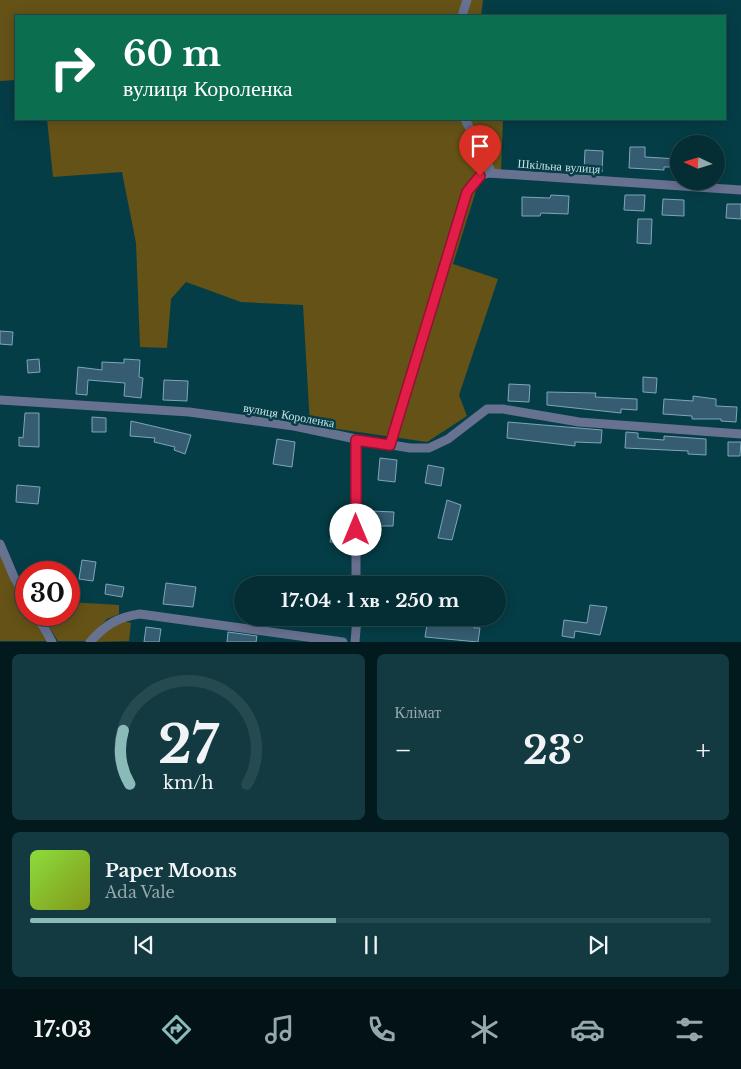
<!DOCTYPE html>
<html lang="uk">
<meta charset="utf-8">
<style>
:root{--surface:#042e34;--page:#123a40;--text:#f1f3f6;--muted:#97a8ac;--line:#254a4f;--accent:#8bbbb9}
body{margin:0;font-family:"Libre Baskerville",serif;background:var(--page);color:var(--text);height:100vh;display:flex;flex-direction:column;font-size:19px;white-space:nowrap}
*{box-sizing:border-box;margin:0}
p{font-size:16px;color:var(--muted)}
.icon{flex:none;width:28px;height:28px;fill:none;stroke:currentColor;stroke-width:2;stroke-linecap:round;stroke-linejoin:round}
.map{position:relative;height:642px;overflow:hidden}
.details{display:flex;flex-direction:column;gap:12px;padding:12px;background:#02191d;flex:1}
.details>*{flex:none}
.guide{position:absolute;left:15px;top:15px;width:711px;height:105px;border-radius:0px;box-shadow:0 2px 12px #0003,0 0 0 1px var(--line);background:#0b6e4f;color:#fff;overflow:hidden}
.needle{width:32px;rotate:274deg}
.controls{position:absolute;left:670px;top:135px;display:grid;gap:10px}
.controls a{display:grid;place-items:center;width:55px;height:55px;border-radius:50%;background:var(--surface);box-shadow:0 2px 12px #0003,0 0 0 1px var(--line);font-size:25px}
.speed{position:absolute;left:15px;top:561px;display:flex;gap:10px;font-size:25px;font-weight:700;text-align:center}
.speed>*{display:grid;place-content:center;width:65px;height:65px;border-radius:50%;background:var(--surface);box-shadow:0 2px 12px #0003,0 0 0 1px var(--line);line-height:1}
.speed .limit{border:8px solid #d22;background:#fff;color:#111}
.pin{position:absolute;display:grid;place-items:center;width:42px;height:42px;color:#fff;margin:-51px -21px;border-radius:50% 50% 50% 0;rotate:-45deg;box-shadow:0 0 5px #0007}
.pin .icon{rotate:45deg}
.me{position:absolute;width:55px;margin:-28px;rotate:0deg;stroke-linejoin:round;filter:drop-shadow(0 0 4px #0008)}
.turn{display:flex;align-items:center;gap:18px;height:105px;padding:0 25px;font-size:22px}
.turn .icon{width:65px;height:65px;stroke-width:2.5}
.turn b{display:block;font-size:35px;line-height:42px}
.big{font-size:38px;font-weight:800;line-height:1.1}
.details .widget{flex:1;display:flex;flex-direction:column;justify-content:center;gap:8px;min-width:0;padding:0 18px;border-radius:8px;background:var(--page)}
.details .dial{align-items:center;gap:0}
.dial svg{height:130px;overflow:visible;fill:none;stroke:var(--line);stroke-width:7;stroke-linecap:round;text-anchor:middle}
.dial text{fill:var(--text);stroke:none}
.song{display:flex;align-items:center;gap:15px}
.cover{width:60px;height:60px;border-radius:8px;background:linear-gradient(135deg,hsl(90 70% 55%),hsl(70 70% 35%))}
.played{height:5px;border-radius:2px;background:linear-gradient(90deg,var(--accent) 45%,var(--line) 45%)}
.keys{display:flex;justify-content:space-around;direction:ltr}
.heat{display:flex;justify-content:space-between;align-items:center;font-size:28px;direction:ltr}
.details .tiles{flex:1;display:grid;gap:12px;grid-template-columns:1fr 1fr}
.widget:last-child{grid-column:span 2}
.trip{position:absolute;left:234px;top:576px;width:272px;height:50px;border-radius:25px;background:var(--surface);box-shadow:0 2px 12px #0003,0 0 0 1px var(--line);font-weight:800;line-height:50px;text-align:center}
.tab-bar{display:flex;height:80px;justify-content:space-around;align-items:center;background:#021215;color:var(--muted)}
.tab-bar .icon{width:35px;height:35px}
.tab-bar .on{color:var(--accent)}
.tab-bar b{font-size:22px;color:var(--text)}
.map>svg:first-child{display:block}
</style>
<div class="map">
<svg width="741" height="642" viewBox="0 0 741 642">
<rect width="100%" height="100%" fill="#053d46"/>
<!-- green -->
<g fill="#645217">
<path d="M0 0H483L481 16H16V80L0 81Z"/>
<path d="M47 119H503L501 172 480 178 453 264 498 279 459 395 467 416 427 442 310 425 303 305 241 302 186 282 171 299 167 348 140 347 136 243 122 172 53 177Z"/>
<path d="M0 553 26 603V615H33L48 641H0Z"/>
<path d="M69 602 119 605V614L107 619 86 641H58L41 615H69Z"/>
<path d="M123 621 131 623 129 641 93 642 100 635Z"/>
</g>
<!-- building -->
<g fill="#355c70" stroke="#7da6bc">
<path d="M630 147H645V157L679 159V167H664V170L629 168Z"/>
<path d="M585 150 603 151 602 172H584Z"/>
<path d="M551 195 569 196 568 214 541 213 540 216H522V197L550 198Z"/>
<path d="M625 195H645L644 211 624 210Z"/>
<path d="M663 199 684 200V216L662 215Z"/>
<path d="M727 204H741V219L726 218Z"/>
<path d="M638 219H652L651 244 637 243Z"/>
<path d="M0 331 13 332 12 345 0 344Z"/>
<path d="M39 359 40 372 28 373 27 360Z"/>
<path d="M124 359 140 360 139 377 143 378 141 398 124 396 125 383 88 380 87 395 76 394 78 367 102 370V362L124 363Z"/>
<path d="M643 377 657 378 656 393 643 392Z"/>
<path d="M164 380 188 381 187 401 163 400Z"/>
<path d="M509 384 530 385 529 402 508 401Z"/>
<path d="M547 392 596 393 595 397 637 399V410L621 409V413L547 405Z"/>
<path d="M693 396 716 399V406L737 407 736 422 721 421V419H692V416L663 414 664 399 693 401Z"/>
<path d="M25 413H39V447L19 446V437L23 438Z"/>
<path d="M92 417 106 418V432H92Z"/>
<path d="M131 421 191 435 185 454 174 450 175 447 154 442 155 438 130 436Z"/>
<path d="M508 422 602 430 601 443 575 442V446L507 438Z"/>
<path d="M626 432 638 433V438L664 440V436L706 439V455L688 454V451L625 448Z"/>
<path d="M277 439 295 442 292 467 273 464Z"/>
<path d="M728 442H741L740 456H728Z"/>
<path d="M380 458 397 460 395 482 378 480Z"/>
<path d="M428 465 444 468 441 486 425 483Z"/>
<path d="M17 485 40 487 38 504 16 502Z"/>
<path d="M447 500 461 505 452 540 438 538Z"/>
<path d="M371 511 394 512 393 526H371Z"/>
<path d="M333 519 350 521 348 544 330 542Z"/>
<path d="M82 560 96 562 93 581 79 579Z"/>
<path d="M166 583 196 587 193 607 163 604Z"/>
<path d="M106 584 124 587 122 597 105 594Z"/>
<path d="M590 605 607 607 600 635 575 631 574 638 562 636 564 620 587 623Z"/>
<path d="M428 618 474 623V628H480L478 642 425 637Z"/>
<path d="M146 627 161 629 159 642H144Z"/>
<path d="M228 632 257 636 256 642H227Z"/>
</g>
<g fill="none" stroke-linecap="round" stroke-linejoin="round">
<!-- minor -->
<g stroke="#677190" stroke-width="9">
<path d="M462 16 467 0"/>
<path d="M465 119 492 173"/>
<path d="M0 400 189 412 294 426 356 439 410 448H429L448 439 487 409H503L579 422 741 434"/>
<path d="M356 439V585"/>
<path d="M390 445 467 191 480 176 488 173 741 190"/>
<path d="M0 544 14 577 26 598"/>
<path d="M37 615 52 642"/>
<path d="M90 642C105 625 118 617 140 614L343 642"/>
<path d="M355 642 357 618"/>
</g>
</g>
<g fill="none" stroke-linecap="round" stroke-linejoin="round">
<defs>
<path id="route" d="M356 530V440L390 445 467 192 480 176"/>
</defs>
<!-- route casing -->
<use href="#route" stroke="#92132f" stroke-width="12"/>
<!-- route -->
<use href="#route" stroke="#e11d48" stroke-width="9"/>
</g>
<g text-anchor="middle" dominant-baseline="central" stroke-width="5" stroke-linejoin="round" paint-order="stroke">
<!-- street labels -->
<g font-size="12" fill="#c8e1e6" stroke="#053d46">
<text transform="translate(559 166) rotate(4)">Шкільна вулиця</text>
<text transform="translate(289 415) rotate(10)">вулиця Короленка</text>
</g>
</g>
</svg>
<div class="controls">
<a><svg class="needle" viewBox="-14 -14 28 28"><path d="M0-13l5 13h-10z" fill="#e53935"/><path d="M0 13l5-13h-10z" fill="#97a8ac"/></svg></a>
</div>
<div class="speed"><div class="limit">30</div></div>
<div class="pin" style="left:480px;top:176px;background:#d93025"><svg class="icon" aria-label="arrive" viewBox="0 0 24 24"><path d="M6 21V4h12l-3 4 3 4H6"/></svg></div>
<svg class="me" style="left:356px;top:530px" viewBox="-20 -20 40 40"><circle r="19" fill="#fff"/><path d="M0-13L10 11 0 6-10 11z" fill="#e11d48"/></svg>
<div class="trip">17:04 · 1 хв · 250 m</div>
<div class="guide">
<div class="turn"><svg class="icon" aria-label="right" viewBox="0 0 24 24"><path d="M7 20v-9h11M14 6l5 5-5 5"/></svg><div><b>60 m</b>вулиця Короленка</div></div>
</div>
</div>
<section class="details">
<div class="tiles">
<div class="widget dial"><svg viewBox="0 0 100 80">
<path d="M14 69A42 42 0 1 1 86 69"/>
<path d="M14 69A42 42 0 0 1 10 36" stroke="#8bbbb9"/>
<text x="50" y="56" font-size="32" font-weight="700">27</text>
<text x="50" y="72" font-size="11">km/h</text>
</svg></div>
<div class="widget"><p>Клімат</p>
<div class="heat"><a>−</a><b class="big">23°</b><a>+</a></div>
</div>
<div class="widget">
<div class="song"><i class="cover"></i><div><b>Paper Moons</b><p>Ada Vale</p></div></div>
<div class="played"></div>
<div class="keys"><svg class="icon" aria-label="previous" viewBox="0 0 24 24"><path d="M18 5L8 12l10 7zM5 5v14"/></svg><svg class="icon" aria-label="pause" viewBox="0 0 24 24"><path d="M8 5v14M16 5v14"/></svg><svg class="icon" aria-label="next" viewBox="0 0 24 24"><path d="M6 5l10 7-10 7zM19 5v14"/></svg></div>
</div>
</div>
</section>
<nav class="tab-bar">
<b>17:03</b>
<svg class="icon on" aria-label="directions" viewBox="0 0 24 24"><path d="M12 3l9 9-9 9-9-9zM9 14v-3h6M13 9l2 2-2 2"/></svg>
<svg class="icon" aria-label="music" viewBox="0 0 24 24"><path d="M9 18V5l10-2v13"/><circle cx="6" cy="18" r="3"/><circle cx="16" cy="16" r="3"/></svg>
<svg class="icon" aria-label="phone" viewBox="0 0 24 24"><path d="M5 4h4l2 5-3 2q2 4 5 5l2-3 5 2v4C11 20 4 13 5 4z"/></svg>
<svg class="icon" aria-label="climate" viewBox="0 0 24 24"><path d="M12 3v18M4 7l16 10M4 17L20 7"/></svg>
<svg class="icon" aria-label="car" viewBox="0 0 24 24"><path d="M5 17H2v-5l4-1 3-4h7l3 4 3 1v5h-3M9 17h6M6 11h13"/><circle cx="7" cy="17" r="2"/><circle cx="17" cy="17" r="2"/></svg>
<svg class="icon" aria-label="filters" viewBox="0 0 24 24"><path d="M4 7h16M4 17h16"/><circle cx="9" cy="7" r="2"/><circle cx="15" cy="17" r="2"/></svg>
</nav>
